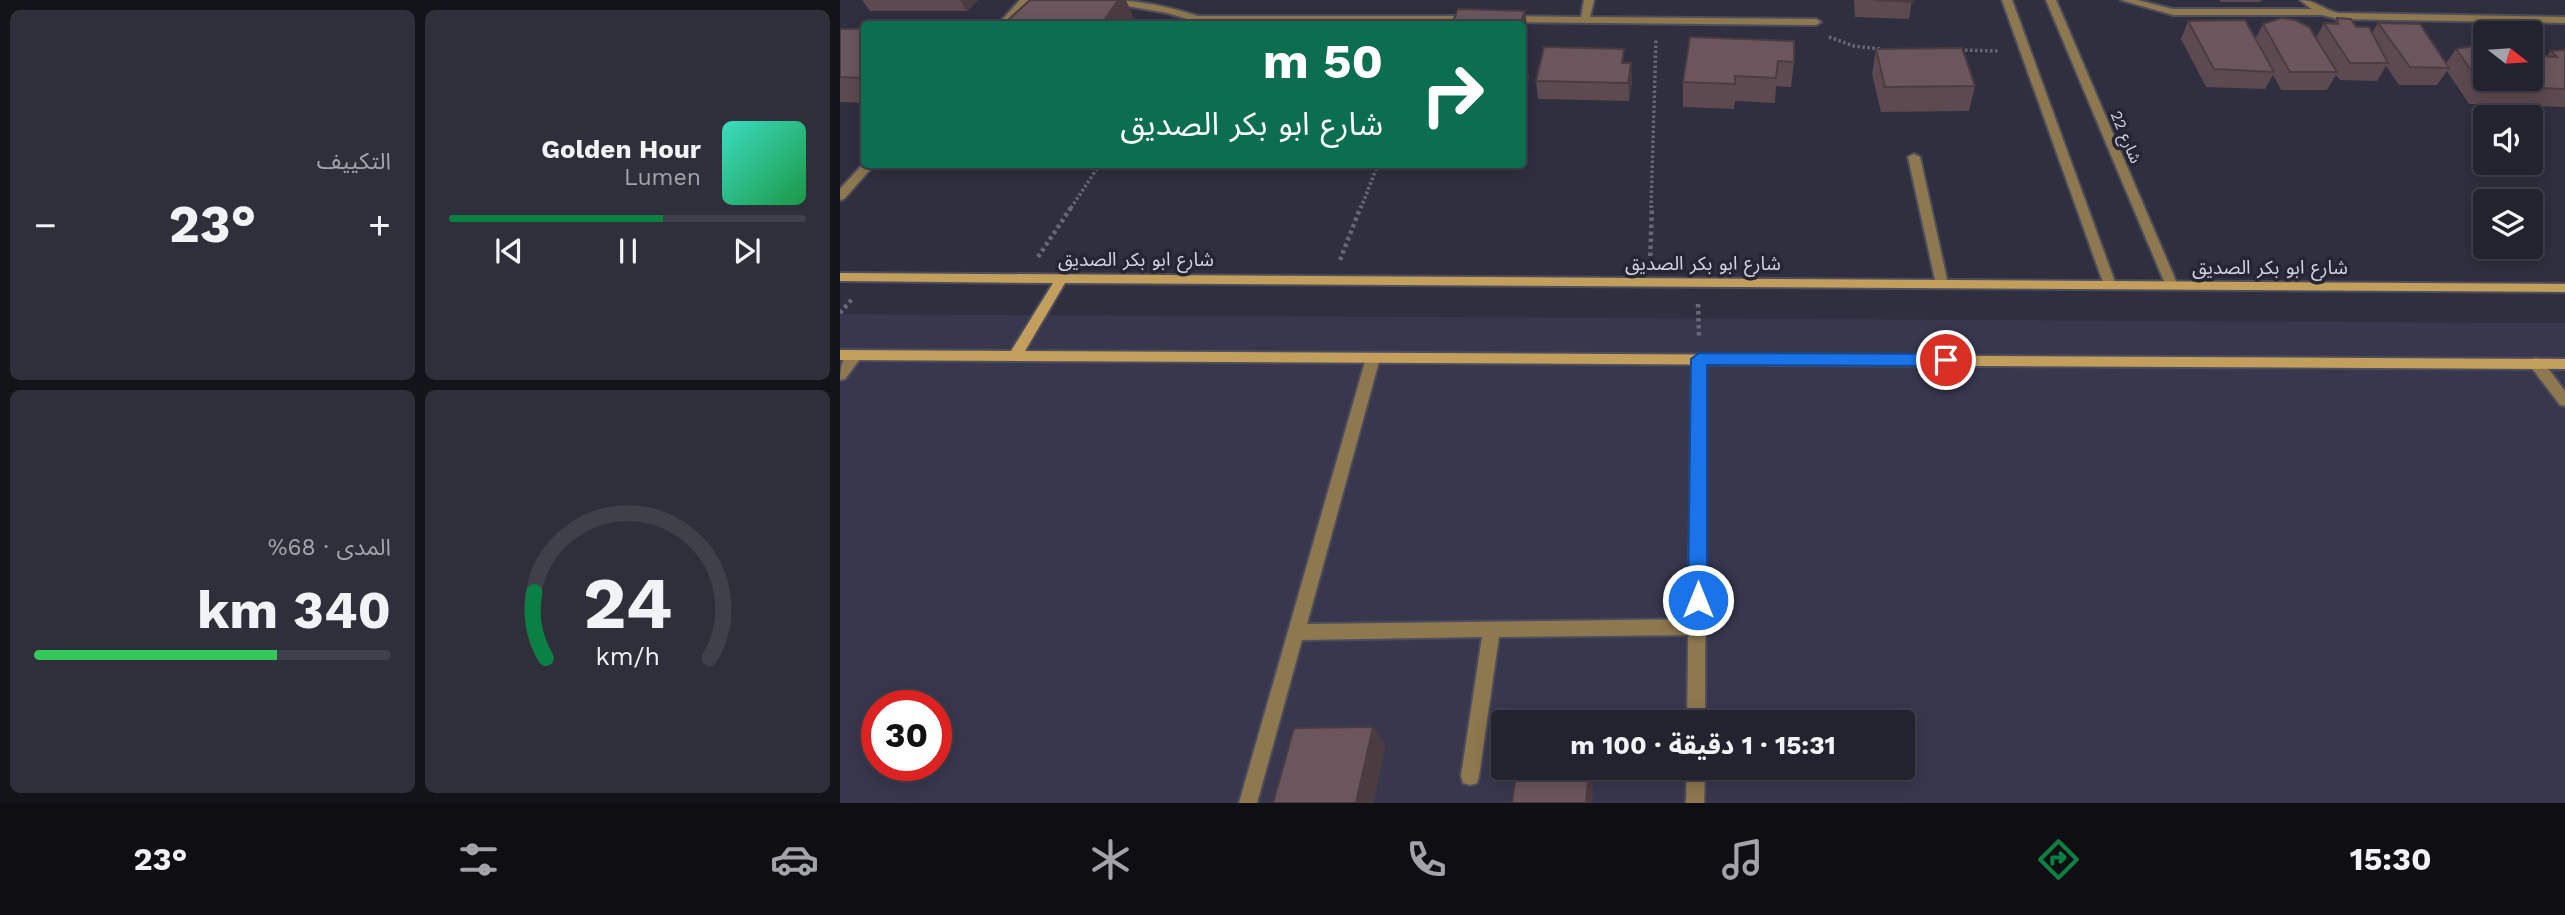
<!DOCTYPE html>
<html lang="ar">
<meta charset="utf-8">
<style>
:root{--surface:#23232f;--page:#2f2f3b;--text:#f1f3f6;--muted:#a3a4aa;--line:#40404b;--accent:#0b8043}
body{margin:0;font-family:"Work Sans","Noto Sans Arabic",sans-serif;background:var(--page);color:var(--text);direction:rtl;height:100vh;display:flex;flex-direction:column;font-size:26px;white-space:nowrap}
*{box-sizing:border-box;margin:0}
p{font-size:23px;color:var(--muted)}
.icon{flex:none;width:38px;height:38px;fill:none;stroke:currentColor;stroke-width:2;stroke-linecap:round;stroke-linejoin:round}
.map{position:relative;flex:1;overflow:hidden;direction:ltr}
.details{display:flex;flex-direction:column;gap:10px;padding:10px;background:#13131a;width:840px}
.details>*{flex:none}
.banner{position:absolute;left:21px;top:21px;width:665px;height:147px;border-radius:7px;box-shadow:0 4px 18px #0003,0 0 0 2px var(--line);direction:rtl;background:#0b6e4f;color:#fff;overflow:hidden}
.needle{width:46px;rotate:107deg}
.fabs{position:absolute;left:1633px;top:21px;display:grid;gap:14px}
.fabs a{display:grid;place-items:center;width:70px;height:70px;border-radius:7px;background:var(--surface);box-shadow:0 4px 18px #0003,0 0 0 2px var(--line);font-size:35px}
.speed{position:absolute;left:21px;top:690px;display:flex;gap:14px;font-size:35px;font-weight:700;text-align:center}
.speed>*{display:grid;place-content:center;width:91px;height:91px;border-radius:50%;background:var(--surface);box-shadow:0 4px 18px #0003,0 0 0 2px var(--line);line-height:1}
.speed .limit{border:10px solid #d22;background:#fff;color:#111}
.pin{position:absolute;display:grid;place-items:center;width:60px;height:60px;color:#fff;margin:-30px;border:4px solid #fff;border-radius:50%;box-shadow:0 2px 7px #0007}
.me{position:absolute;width:77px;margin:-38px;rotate:0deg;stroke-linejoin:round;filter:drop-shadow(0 0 5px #0008)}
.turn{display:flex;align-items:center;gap:24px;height:147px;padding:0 28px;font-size:32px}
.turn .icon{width:91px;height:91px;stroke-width:2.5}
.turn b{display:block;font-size:49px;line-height:60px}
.big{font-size:52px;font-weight:700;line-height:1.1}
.details .tile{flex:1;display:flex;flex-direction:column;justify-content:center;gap:10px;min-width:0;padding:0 24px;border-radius:10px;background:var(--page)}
.details .dial{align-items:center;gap:0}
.dial svg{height:182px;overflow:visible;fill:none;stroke:var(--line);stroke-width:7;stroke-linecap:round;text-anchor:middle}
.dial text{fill:var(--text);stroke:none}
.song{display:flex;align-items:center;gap:21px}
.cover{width:84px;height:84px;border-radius:10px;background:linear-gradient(135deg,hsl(170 70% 55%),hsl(140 70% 35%))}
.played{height:7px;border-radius:4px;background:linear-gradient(90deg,var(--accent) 60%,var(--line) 60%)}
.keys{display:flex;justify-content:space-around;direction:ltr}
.heat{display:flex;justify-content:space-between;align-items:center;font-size:38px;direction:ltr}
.charge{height:10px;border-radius:5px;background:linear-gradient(90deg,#34c759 68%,var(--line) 0)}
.details .tiles{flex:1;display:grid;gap:10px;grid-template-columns:repeat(2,1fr)}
.trip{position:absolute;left:651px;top:710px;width:424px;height:70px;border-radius:7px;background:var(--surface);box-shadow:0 4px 18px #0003,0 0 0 2px var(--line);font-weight:700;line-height:70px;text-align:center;direction:rtl}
.dock{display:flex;height:112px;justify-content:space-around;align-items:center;background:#0e0e13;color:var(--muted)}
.dock .icon{width:49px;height:49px}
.dock .active{color:var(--accent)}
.dock b{font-size:32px;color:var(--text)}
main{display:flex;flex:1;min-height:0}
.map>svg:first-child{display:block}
</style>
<main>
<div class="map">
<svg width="1725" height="803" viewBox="0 0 1725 803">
<rect width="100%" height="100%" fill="#2f2f3f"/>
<!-- built -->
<path fill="#38374e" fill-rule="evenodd" d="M0 314 1725 323V803H0ZM37 705H96V765H37ZM663 723H1062V768H663Z"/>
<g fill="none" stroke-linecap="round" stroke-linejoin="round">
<defs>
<g id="lane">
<path d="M1281 0H1297L1333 9H1481L1486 12 1481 15H1333Z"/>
<path d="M1074 154 1080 157 1108 284 1102 288 1096 284 1068 157Z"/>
<path d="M16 350 23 355 5 379 0 380C0 367 2 355 16 350Z"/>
<path d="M533 353 540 358 467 624 857 619 863 622 865 627 863 632 857 635 659 637 639 776 637 783 630 785 623 783 621 776 642 637 462 640 417 803H399L526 358Z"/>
<path d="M1696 358 1701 359 1725 391V406L1720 405 1691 367 1689 363 1691 359Z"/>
</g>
<g id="street">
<path d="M180 0H190L167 24H158Z"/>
<path d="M265 0C297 0 327 6 358 16H634L639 19 634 22H357L327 13 270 3Z"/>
<path d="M744 0H754L750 17 976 19 981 22 976 25 668 22 663 19 668 16 741 17Z"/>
<path d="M1162 0H1172L1276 285 1274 288H1266L1264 285Z"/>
<path d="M1206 0H1216L1338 286 1336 289H1328L1326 286Z"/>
<path d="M1460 0C1475 0 1484 10 1498 13L1725 17V23L1498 19 1478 14Z"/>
<path d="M24 163 35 164 4 199 0 200V189Z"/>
<path d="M859 354 866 359 865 723H847L852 359Z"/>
<path d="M847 768H865L864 803H846Z"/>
</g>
<path id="secondary" d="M0 273 1725 284V292L225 283 185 351 1725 359V369L0 360V350L171 351 213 283 0 281Z"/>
</defs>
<!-- lane casing -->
<use href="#lane" stroke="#4d4d5c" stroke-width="4"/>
<!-- street casing -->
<use href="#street" stroke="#4d4d5c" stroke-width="4"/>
<!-- secondary casing -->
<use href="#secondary" stroke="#4d4d5c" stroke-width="4"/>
<!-- path-far1 -->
<g stroke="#676876" stroke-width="3.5" stroke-dasharray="2.5 2.5" stroke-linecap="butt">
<path d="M989 37 1014 46 1041 49"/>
<path d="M1120 50 1160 51"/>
<path d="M231 208 260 164"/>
<path d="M521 208 538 164"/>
<path d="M811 208 816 40"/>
</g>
<!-- path -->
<g stroke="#676876" stroke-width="4.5" stroke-dasharray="3.5 3.5" stroke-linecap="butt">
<path d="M198 257 232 206"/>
<path d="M500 260 521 206"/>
<path d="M810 263 812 206"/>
<path d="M858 304 859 338"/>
<path d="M0 313 12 299"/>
</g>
<!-- lane -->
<use href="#lane" fill="#8e784f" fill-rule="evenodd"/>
<!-- street -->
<use href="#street" fill="#8e784f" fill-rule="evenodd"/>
<!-- secondary -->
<use href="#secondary" fill="#c29f5c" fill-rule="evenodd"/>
</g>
<!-- wall -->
<g fill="#5c4a50">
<path d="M22 0H138L127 11H30Z"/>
<path d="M1014 0H1072L1069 19 1015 17Z"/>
<path d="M1379 0H1422L1420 2H1381Z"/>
<path d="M294 18 290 24H169L167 21Z"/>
<path d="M1497 18 1532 33 1538 23 1606 63 1616 49 1645 79 1707 56 1711 51 1725 50V107L1629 104 1607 71 1597 85H1559L1546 66 1537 81 1500 80 1496 75 1487 90H1441L1433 75 1425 89 1366 87 1341 39 1348 21 1415 39 1423 24 1476 38 1484 23 1494 24Z"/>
<path d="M0 29H24V103L0 102Z"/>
<path d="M850 37 954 62 951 87 936 86 935 103 895 101 894 109 843 107V82Z"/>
<path d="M1036 49 1135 86 1129 111 1041 112 1032 74Z"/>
<path d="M785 63 792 81 789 101 698 99 696 81Z"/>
</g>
<!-- shaded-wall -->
<g fill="#4b3c41">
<path d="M120 0H138L127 11Z"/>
<path d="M277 0H286L294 18 290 24H264L263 22Z"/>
<path d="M685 11 688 35 682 55V24H680Z"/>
<path d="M686 53 689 78 682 102V63Z"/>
<path d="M791 63 792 81 789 101 788 83Z"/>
<path d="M533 727 546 745 534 803H516Z"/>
<path d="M749 768H755L752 803H746Z"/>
</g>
<!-- building -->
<g fill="#6b565d" stroke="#4b3c41" stroke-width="2">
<path d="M190 0H278L263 22 167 21Z"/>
<path d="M1033 0H1072L1073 2Z"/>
<path d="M618 9 685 11 680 24H612Z"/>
<path d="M1442 18 1455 20 1469 27 1497 72H1450L1423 24Z"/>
<path d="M1497 18 1511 19 1516 27H1529L1548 63H1510L1484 23 1498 24Z"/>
<path d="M1405 20 1434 72 1374 69 1348 21Z"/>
<path d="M353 21 427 24H350Z"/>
<path d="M1538 23 1580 24 1609 68 1570 67Z"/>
<path d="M0 29H24V78L0 77Z"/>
<path d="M850 37 954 41V62L938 61 936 78 895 76V84L843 82Z"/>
<path d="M1639 45 1645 47V79H1690V55L1717 57 1711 51 1725 50V89L1642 86 1616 49Z"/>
<path d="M704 47 784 49 782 63H791L788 83 696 81Z"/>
<path d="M1122 48 1135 86 1045 87 1036 49Z"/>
<path d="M682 53H686L682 63Z"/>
<path d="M533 727 516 803H433L454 728Z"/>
<path d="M677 768H749L746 803H672Z"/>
</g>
<!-- route -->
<path fill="#1a73e8" stroke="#114b97" stroke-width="2" d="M859 353 1106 354 1114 360 1106 366 867 365V600L864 606 858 609 851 606 848 600 851 359Z"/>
<g text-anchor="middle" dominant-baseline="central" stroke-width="7" stroke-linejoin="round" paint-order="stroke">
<!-- far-street labels -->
<g font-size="16" fill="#d3d4de" stroke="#252535">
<text transform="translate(1286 137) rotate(67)">شارع 22</text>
</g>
<!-- street labels -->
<g font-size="19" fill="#d3d4de" stroke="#252535">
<text x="296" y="259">شارع ابو بكر الصديق</text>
<text x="863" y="263">شارع ابو بكر الصديق</text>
<text x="1430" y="267">شارع ابو بكر الصديق</text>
</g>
</g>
</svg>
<div class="fabs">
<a><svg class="needle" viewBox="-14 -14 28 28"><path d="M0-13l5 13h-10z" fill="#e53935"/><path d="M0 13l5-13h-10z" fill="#a3a4aa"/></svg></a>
<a><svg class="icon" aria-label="sound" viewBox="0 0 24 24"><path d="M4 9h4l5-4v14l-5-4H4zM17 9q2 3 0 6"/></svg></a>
<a><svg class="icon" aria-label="layers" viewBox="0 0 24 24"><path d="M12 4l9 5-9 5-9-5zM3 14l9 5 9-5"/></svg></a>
</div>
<div class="speed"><div class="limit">30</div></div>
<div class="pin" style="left:1106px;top:360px;background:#d93025"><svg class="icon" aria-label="arrive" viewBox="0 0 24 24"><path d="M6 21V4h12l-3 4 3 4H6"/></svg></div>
<svg class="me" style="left:858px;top:600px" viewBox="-20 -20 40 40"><circle r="17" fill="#1a73e8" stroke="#fff" stroke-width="3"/><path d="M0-11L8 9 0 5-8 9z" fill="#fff"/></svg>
<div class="trip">15:31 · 1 دقيقة · 100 m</div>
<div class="banner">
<div class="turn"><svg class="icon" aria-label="right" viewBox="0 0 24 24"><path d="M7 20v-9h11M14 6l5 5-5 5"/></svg><div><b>50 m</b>شارع ابو بكر الصديق</div></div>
</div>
</div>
<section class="details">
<div class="tiles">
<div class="tile">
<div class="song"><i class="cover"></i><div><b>Golden Hour</b><p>Lumen</p></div></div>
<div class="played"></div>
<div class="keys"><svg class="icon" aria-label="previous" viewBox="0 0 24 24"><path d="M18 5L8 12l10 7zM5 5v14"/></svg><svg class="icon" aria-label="pause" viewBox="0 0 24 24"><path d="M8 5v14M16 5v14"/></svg><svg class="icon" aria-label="next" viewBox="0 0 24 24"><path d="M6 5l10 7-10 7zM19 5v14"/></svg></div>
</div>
<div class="tile"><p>التكييف</p>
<div class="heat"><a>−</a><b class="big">23°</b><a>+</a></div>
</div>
<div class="tile dial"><svg viewBox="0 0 100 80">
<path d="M14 69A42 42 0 1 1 86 69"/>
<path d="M14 69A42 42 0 0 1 9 40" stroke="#0b8043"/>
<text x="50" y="56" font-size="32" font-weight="700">24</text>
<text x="50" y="72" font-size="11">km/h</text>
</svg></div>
<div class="tile"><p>المدى · 68%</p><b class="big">340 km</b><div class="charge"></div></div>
</div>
</section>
</main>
<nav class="dock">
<b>15:30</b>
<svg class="icon active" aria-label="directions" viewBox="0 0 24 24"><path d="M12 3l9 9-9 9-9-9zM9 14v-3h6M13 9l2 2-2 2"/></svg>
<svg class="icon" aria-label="music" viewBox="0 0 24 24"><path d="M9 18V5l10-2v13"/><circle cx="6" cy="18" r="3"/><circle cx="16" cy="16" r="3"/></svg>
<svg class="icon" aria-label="phone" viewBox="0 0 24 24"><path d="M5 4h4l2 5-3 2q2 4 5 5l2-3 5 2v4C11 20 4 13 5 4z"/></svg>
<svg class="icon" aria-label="climate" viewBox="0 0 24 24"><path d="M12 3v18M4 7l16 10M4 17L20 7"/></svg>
<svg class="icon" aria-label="car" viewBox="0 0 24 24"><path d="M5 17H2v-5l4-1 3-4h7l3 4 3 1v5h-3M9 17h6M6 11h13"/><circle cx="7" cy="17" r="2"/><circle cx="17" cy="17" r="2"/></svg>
<svg class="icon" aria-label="filters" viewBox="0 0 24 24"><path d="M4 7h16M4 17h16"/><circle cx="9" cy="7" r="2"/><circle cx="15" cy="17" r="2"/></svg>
<b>23°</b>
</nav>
